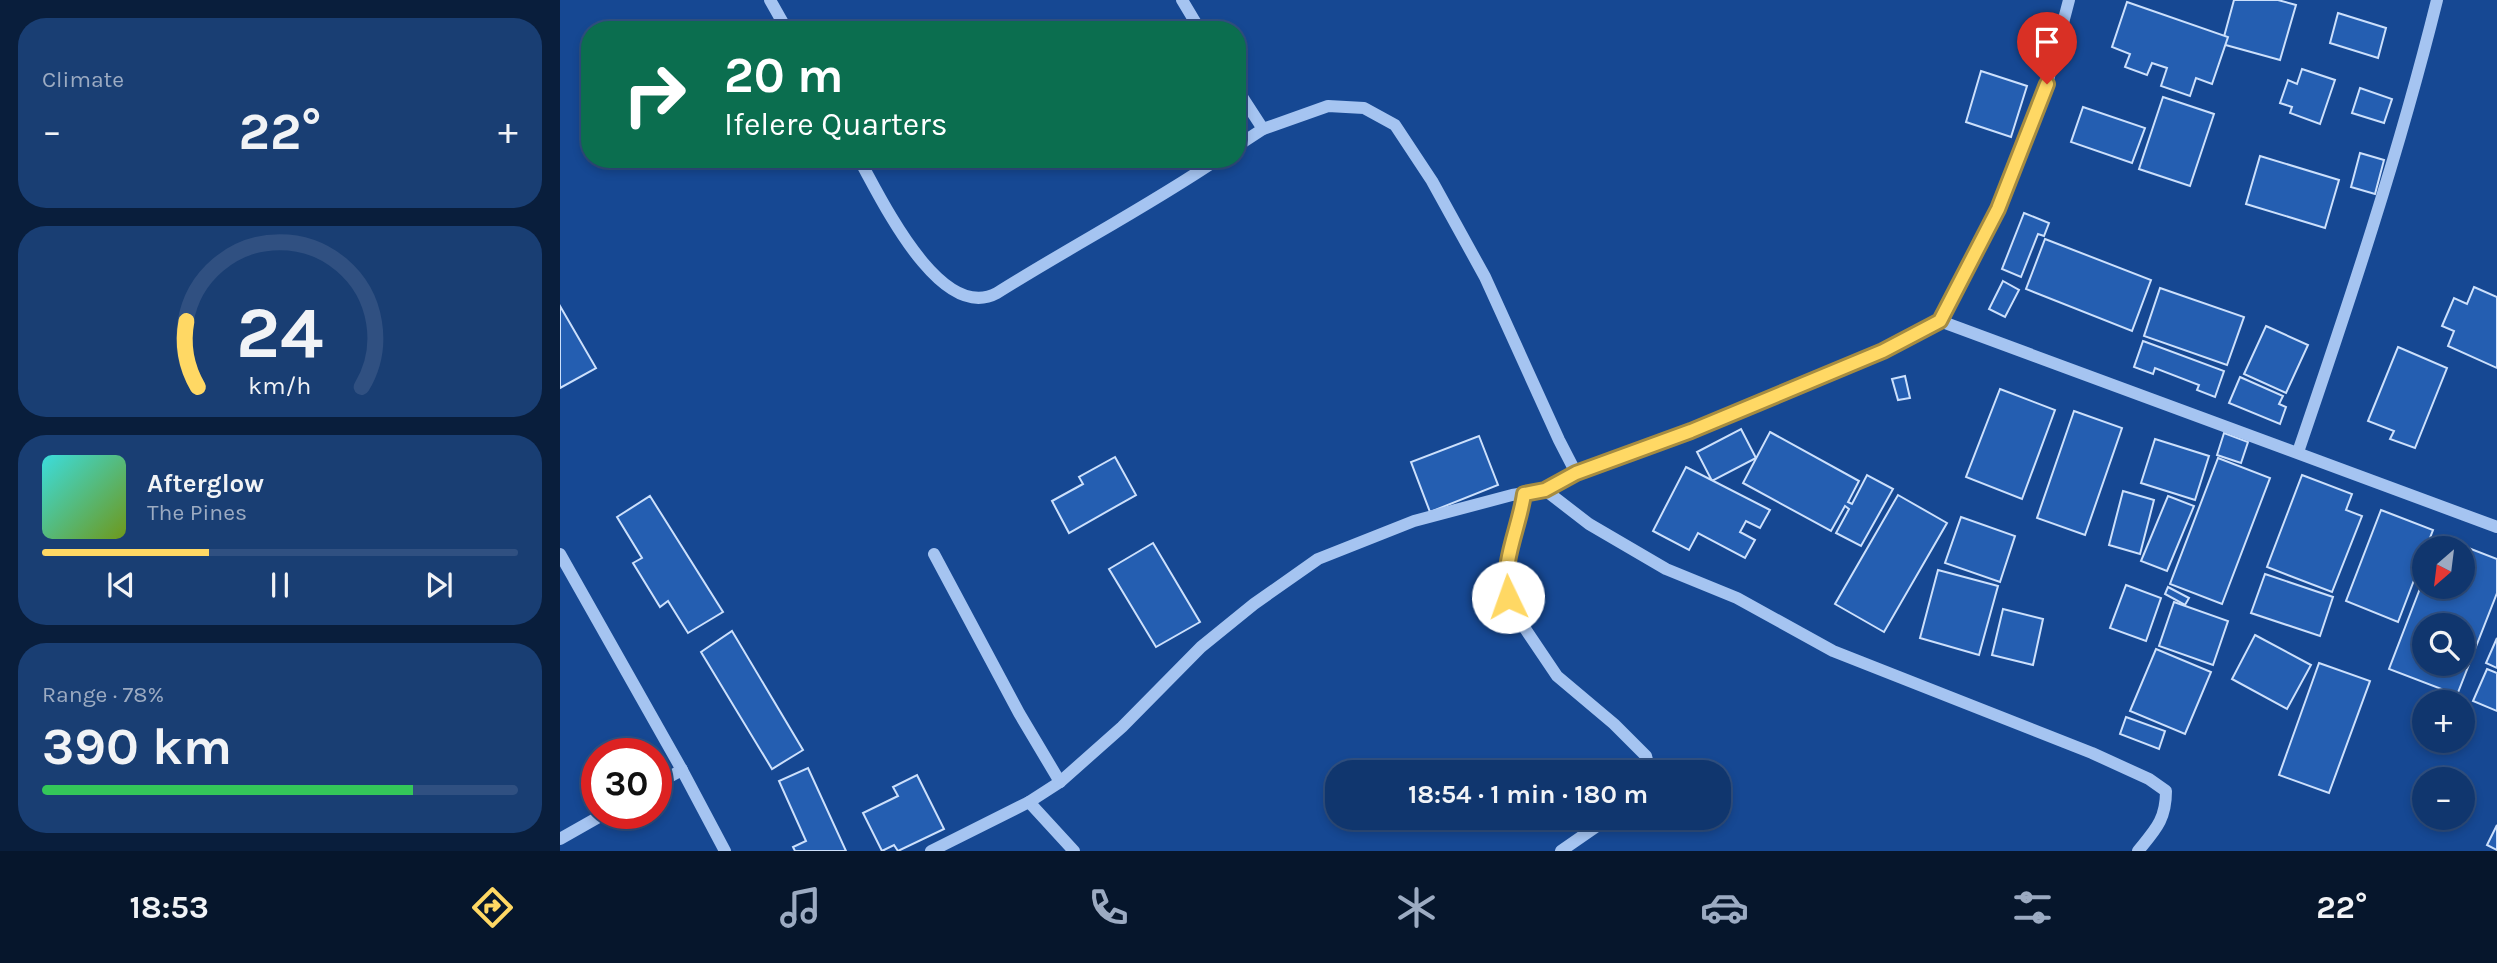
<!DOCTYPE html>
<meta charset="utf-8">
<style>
:root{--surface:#10366e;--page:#193e73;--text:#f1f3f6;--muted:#9cabc2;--line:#305081;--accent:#ffd864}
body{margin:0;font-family:Karla,sans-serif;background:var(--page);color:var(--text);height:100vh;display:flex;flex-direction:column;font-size:26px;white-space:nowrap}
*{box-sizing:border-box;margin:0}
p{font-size:23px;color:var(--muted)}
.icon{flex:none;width:38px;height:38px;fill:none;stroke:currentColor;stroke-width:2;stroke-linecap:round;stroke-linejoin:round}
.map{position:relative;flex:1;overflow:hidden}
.panel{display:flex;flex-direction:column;gap:18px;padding:18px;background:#091e3c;width:560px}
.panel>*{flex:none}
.top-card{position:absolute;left:21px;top:21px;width:665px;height:147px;border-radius:28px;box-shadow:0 4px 10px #0003,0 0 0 2px var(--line);background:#0b6e4f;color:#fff;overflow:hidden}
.needle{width:46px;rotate:208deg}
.controls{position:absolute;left:1852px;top:536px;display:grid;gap:14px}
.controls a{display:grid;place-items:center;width:63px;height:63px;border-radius:50%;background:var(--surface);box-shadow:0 4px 10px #0003,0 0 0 2px var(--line);font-size:35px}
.speed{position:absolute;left:21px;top:738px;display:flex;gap:14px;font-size:35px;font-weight:700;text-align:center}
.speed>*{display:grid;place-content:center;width:91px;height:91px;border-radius:50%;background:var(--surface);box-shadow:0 4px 10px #0003,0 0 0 2px var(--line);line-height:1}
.speed .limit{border:10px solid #d22;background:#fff;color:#111}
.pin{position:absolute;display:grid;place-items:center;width:60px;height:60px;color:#fff;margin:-72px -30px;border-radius:50% 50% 50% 0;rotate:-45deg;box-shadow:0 0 7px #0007}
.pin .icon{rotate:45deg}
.me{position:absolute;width:77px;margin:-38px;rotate:357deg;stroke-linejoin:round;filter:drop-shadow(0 0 5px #0008)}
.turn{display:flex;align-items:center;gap:24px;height:147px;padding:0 28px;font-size:32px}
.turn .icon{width:91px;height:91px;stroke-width:2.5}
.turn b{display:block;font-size:49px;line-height:60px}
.big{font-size:52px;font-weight:700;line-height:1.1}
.panel .card{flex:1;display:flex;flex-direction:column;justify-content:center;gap:10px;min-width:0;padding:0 24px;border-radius:28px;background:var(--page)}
.panel .dial{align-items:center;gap:0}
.dial svg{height:182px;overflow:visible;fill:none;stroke:var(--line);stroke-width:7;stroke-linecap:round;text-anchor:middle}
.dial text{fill:var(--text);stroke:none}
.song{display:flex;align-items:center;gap:21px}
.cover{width:84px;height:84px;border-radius:10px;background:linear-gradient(135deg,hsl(180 70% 55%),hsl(80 70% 35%))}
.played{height:7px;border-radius:4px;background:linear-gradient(90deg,var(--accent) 35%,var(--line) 35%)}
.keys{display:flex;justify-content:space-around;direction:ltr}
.heat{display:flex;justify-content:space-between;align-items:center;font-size:38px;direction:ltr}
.charge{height:10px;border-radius:5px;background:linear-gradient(90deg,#34c759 78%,var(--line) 0)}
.trip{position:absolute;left:765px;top:760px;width:406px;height:70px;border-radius:28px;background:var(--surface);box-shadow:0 4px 10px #0003,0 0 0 2px var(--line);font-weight:700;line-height:70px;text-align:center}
.tabs{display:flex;height:112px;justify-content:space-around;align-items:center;background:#06162c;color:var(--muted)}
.tabs .icon{width:49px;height:49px}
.tabs .on{color:var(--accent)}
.tabs b{font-size:32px;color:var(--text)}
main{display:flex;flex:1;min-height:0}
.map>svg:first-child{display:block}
</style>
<main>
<section class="panel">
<div class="card"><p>Climate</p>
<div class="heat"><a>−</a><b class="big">22°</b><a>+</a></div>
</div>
<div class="card dial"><svg viewBox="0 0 100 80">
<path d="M14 69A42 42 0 1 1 86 69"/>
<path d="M14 69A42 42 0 0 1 9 40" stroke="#ffd864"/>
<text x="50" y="56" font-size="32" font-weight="700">24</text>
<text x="50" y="72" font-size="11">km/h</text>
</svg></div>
<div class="card">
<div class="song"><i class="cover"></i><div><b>Afterglow</b><p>The Pines</p></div></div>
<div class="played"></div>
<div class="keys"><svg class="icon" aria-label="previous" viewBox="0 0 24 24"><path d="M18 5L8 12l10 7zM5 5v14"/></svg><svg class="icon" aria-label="pause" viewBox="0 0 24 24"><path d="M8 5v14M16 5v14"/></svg><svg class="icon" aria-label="next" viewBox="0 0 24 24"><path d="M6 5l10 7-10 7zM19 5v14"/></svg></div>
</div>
<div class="card"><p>Range · 78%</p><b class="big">390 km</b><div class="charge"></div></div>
</section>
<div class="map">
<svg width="1937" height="851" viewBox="0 0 1937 851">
<rect width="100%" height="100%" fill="#164893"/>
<!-- building -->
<g fill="#245eb1" stroke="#cce0fc" stroke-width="2" fill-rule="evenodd">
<path d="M1674 0H1718L1736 5 1720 60 1662 44Z"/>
<path d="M1567 2 1668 37 1652 84 1636 78 1630 96 1601 86 1607 68 1592 63 1587 75 1565 67 1570 54 1552 47Z"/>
<path d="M1778 13 1826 28 1818 58 1770 43Z"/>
<path d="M1742 69 1775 80 1760 124 1730 113 1732 107 1720 103 1728 80 1737 84Z"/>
<path d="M1421 71 1467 86 1451 137 1406 122Z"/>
<path d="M1800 88 1832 99 1824 123 1792 113Z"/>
<path d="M1603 97 1654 114 1630 186 1579 169Z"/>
<path d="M1523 107 1585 128 1572 163 1511 142Z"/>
<path d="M1800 153 1824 160 1815 194 1791 187Z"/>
<path d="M1700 156 1779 180 1765 228 1686 204Z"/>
<path d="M1464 213 1489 223 1484 236 1478 234 1461 277 1442 269Z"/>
<path d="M1485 239 1591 280 1572 331 1466 289Z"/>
<path d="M1443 281 1459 290 1445 317 1429 309Z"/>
<path d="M1914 287 1937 297V368L1888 346 1894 331 1882 326 1894 298 1907 304Z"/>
<path d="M1600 288 1684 317 1667 365 1584 336Z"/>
<path d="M0 306 36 368 0 388Z"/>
<path d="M1706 326 1748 345 1726 393 1684 374Z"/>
<path d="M1583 341 1664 371 1655 397 1637 390 1639 385 1595 368 1593 374 1574 367Z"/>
<path d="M1838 347 1887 368 1855 448 1830 439 1834 431 1808 421Z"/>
<path d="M1345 376 1350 398 1338 400 1332 379Z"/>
<path d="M1680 377 1723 396 1719 404 1726 407 1720 424 1669 403Z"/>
<path d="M1440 389 1495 410 1462 499 1406 477Z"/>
<path d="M1514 411 1562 428 1525 535 1477 518Z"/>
<path d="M1181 429 1196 458 1152 481 1137 452Z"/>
<path d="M1210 432 1299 481 1288 502 1292 504 1307 475 1333 489 1301 546 1276 533 1289 509 1285 506 1271 531 1183 483Z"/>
<path d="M1664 433 1688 442 1681 463 1657 455Z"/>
<path d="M919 436 938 485 870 512 851 462Z"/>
<path d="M1595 439 1649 456 1635 500 1581 483Z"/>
<path d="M555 457 576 495 509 533 492 501 523 484 519 477Z"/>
<path d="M1658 458 1710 478 1662 604 1610 584Z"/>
<path d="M1126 467 1210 510 1200 528 1186 521 1180 532 1195 540 1185 558 1138 533 1129 550 1093 531Z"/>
<path d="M1742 475 1792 494 1786 510 1802 516 1772 592 1707 567Z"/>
<path d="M1563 491 1594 500 1580 554 1549 545Z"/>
<path d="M1338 495 1387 523 1324 632 1275 604Z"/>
<path d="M90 496 163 612 128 633 108 601 100 607 73 563 82 558 57 517Z"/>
<path d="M1608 496 1634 506 1607 571 1581 561Z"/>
<path d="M1821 510 1873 530 1866 548H1864V554L1838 622 1786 601Z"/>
<path d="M1401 517 1455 536 1440 582 1385 563Z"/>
<path d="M1880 537 1937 559V593L1897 695 1829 669 1864 578V586H1902V548H1875ZM1864 625H1902V663H1864Z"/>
<path d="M593 543 640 622 596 647 549 569Z"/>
<path d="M1378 570 1438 586 1419 655 1360 638Z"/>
<path d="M1705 574 1773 597 1760 636 1691 613Z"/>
<path d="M1566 585 1601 598 1586 641 1550 628Z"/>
<path d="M1608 587 1629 598 1625 605 1605 594Z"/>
<path d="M1614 602 1668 621 1653 665 1599 646Z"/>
<path d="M1443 609 1483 619 1473 665 1432 655Z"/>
<path d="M172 631 243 750 212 769 141 652Z"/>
<path d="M1695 635 1751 665 1727 709 1672 679Z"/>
<path d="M1937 638V668L1926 663Z"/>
<path d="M1596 649 1651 672 1625 734 1570 711Z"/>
<path d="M1759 663 1810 681 1769 793 1719 775Z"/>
<path d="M1927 669 1937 673V711L1913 701Z"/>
<path d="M1566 717 1605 731 1599 749 1560 734Z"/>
<path d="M248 768 286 851H235L233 847 246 841 219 781Z"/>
<path d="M357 775 384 829 338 851 334 845 322 851 303 813 338 796 333 787Z"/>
<path d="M1937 825V850L1927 845Z"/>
</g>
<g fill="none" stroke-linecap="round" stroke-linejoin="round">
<!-- minor -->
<g stroke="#a5c4f1" stroke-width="12">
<path d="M210 0 227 30"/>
<path d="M622 0 640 30"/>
<path d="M677 89 703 129"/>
<path d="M677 146 703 129 768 106 804 108 835 125 872 181 925 277 999 440 1016 473"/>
<path d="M299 159C321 198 380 324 437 293 510 247 587 207 658 159"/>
<path d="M1380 321 1937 527"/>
<path d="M1738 452C1789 303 1839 153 1877 0"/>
<path d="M985 490 1029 524 1106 569 1177 598 1273 651 1532 753 1589 779 1606 791C1606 820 1595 830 1578 851"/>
<path d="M964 493 960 519 947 562 945 579 948 597 964 627 997 676 1054 724 1086 756 1090 772"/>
<path d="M0 554 122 770 165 851"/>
<path d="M374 554 459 713 500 782"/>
<path d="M96 784 122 770"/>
<path d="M469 802 514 851"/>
<path d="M0 839 44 814"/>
<path d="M371 851 469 802 500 782 562 727 641 647 694 604 758 559 854 521 952 495 985 490 1016 473 1131 431 1323 351 1380 321 1438 209 1487 84 1509 0"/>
<path d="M1001 851 1050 817"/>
</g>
</g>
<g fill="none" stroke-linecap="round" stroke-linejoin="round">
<defs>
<path id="route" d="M948 597C941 561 959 529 964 494L985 490 1016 473 1131 431 1323 351 1380 321 1438 209 1487 84"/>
</defs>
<!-- route casing -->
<use href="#route" stroke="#a68c41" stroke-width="18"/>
<!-- route -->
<use href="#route" stroke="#ffd864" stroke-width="12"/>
</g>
</svg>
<div class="controls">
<a><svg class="needle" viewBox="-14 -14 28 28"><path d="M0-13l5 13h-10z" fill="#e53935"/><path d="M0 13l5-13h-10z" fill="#9cabc2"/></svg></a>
<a><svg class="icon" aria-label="search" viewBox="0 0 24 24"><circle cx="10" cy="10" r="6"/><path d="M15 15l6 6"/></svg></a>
<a>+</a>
<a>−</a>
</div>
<div class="speed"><div class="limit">30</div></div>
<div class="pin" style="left:1487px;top:84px;background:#d93025"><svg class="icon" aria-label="arrive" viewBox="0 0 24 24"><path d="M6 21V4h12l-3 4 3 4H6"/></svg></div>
<svg class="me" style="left:948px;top:597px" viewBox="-20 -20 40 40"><circle r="19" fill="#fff"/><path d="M0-13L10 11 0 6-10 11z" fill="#ffd864"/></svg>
<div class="trip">18:54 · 1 min · 180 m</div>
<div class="top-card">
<div class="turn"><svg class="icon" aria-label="right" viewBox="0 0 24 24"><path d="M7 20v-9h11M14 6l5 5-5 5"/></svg><div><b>20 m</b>Ifelere Quarters</div></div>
</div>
</div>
</main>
<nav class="tabs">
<b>18:53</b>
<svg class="icon on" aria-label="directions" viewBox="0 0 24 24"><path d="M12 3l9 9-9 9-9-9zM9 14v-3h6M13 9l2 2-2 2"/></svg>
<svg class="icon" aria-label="music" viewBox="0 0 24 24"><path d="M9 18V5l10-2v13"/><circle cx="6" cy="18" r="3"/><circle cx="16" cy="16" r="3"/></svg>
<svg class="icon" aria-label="phone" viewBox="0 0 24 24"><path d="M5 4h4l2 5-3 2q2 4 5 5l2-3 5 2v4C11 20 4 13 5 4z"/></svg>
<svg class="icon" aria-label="climate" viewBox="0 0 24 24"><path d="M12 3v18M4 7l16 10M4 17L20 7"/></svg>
<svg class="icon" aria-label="car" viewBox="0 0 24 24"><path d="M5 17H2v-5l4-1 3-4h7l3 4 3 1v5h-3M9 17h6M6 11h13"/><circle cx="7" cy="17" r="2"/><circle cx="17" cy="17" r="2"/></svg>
<svg class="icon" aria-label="filters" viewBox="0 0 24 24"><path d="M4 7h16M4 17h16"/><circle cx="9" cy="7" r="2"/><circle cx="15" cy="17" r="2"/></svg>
<b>22°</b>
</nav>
